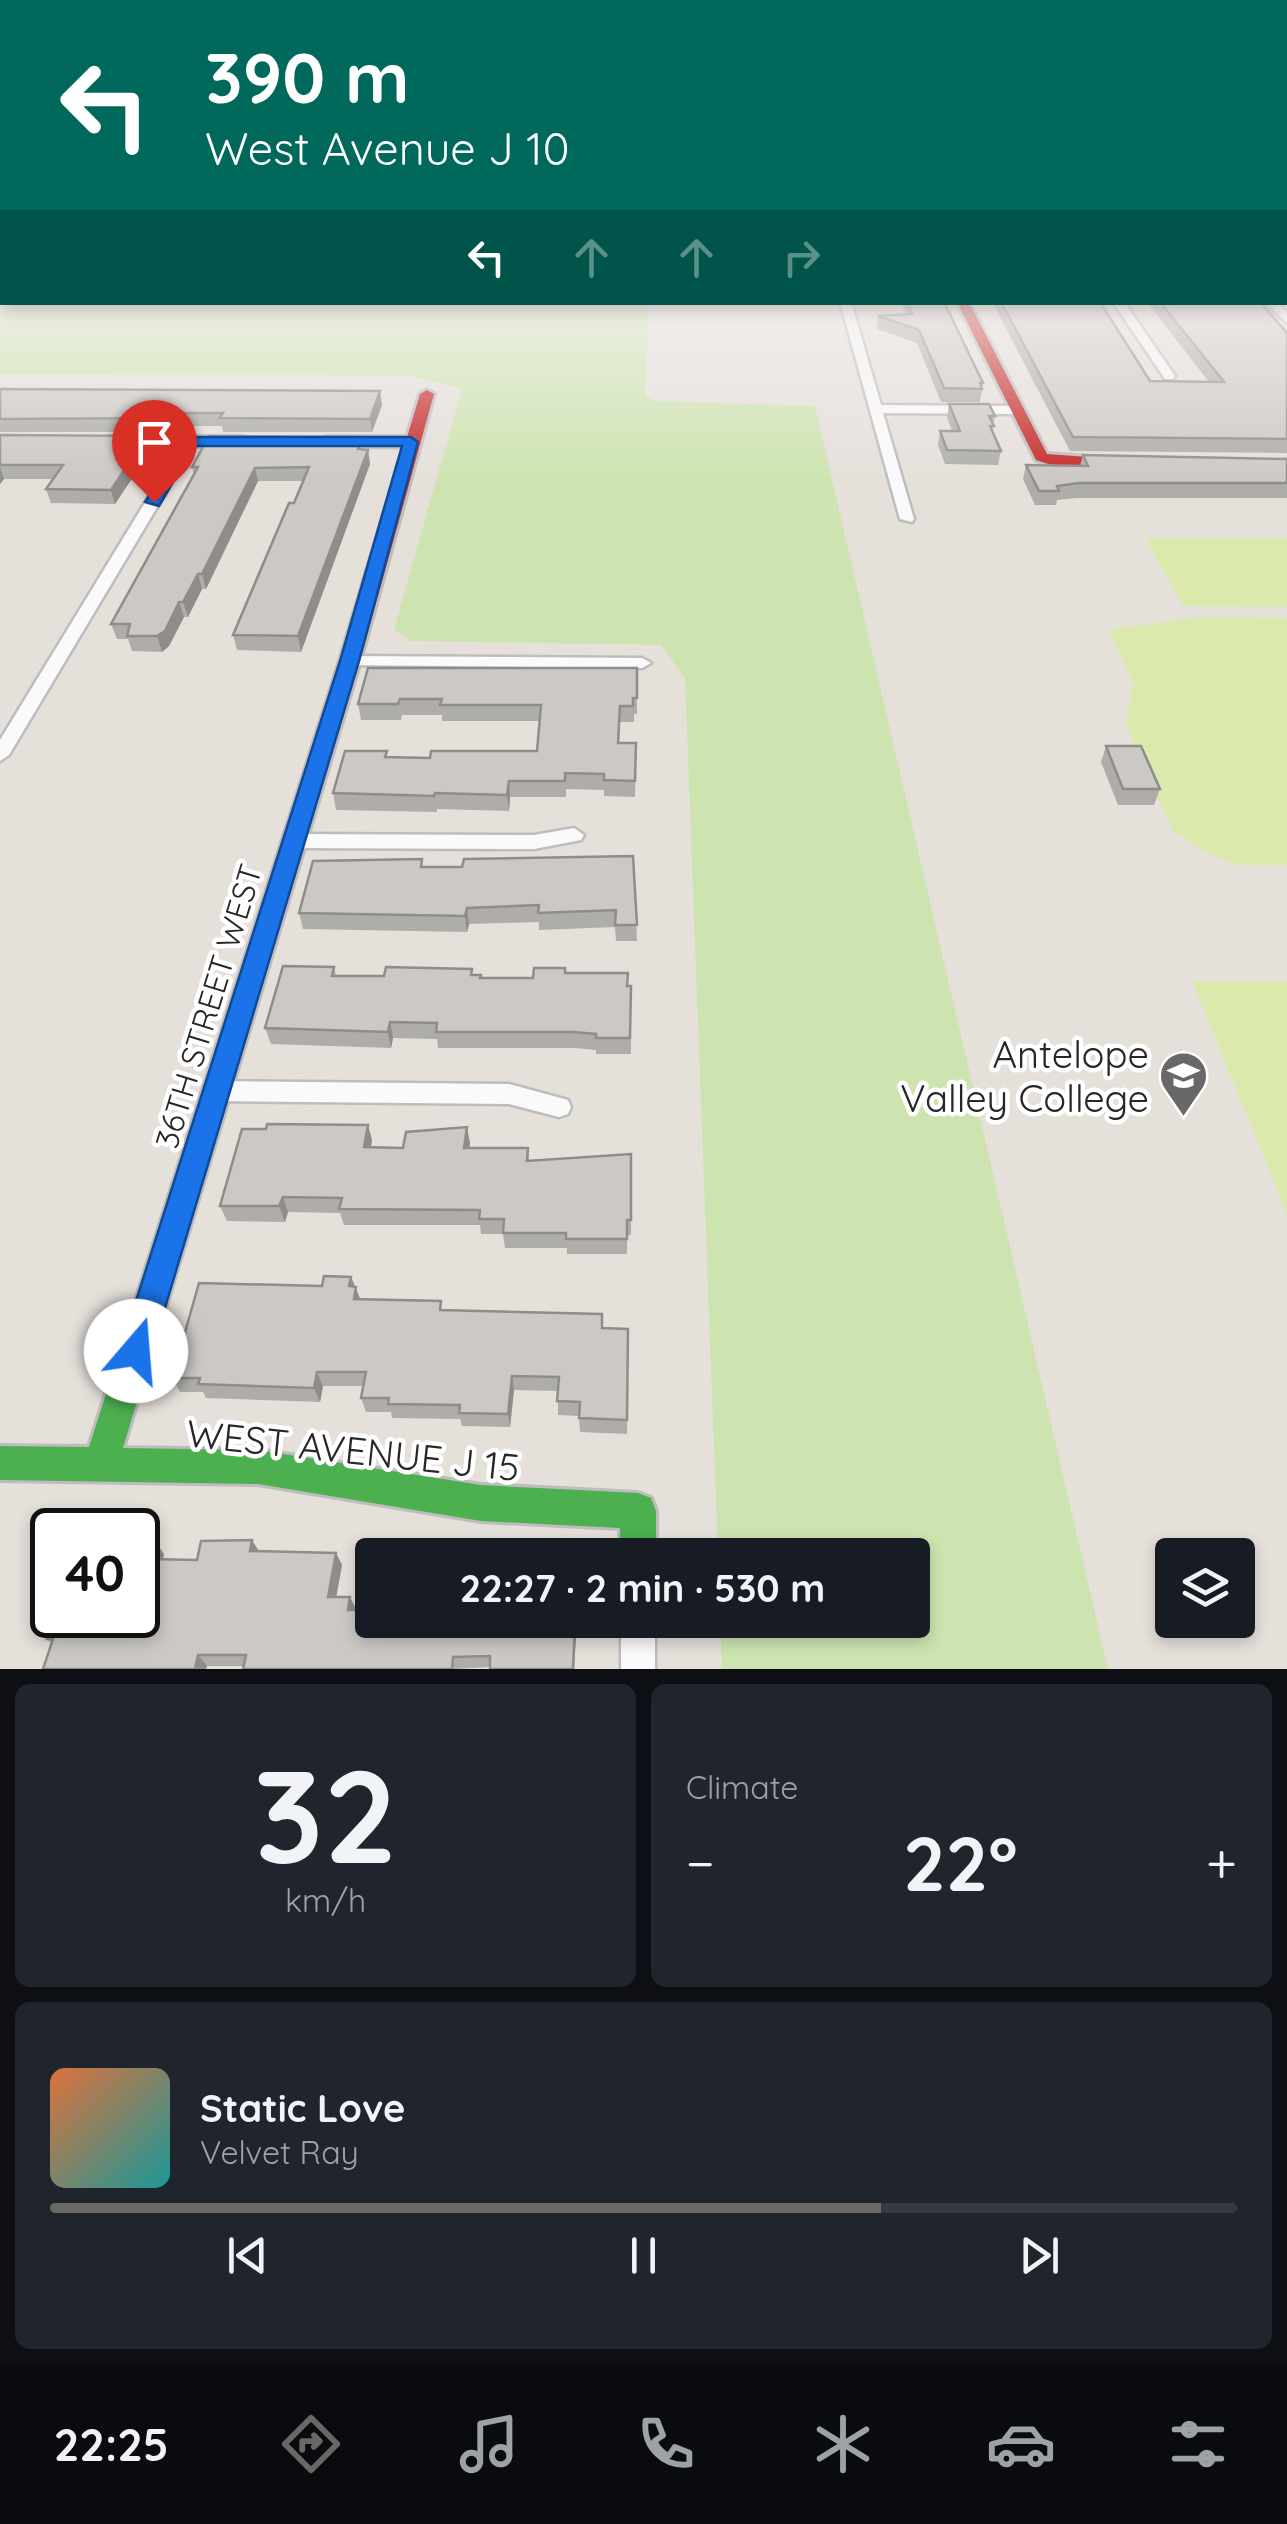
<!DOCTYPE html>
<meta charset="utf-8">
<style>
:root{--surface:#171b24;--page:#20242c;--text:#f1f3f6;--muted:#9ea1a6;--line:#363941;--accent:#6a6866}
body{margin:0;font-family:Quicksand,sans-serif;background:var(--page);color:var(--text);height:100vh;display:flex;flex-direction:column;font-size:38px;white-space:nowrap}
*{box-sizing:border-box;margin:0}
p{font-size:32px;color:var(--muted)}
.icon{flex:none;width:55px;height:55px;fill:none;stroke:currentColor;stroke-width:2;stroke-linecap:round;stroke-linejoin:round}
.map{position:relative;height:1669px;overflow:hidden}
.details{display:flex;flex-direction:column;gap:15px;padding:15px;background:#0d0f14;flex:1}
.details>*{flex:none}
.top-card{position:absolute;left:0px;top:0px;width:1288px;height:305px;box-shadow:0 5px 15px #0003;background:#00695c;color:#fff;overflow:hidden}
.controls{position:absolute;left:1155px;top:1538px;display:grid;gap:20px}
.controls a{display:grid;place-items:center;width:100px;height:100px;border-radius:10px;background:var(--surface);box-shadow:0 5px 15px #0003;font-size:50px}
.speed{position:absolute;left:30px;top:1508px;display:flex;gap:20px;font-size:50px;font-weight:700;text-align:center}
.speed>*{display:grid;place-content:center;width:130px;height:130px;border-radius:50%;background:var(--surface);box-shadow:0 5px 15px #0003;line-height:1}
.speed .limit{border:5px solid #111;border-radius:15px;background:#fff;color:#111}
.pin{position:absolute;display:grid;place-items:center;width:85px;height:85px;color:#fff;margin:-102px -42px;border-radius:50% 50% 50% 0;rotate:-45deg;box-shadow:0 0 10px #0007}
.pin .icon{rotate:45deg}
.me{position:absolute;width:110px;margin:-55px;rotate:18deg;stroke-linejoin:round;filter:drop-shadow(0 0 8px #0008)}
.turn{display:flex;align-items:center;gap:35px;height:210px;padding:0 40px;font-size:45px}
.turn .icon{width:130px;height:130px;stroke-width:2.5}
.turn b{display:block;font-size:70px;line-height:85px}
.lanes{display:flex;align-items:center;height:95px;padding:0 40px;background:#0003;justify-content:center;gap:50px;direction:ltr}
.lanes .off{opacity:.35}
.big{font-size:75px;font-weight:700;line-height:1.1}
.details .widget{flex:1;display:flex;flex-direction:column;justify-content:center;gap:15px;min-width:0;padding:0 35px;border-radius:15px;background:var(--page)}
.details .dial{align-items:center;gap:0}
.dial b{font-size:130px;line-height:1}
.song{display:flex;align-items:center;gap:30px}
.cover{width:120px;height:120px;border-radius:15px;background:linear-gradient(135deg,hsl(20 70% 55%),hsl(180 70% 35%))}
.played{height:10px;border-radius:5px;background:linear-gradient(90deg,var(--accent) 70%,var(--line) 70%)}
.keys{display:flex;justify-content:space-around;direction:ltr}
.heat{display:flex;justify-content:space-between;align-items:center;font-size:55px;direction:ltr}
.details .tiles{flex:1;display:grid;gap:15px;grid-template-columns:1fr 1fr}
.widget:last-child{grid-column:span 2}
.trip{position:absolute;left:355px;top:1538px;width:575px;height:100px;border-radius:10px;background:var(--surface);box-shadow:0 5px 15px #0003;font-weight:700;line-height:100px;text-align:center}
.tab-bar{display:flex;height:160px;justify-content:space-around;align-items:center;background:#090b0e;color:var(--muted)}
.tab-bar .icon{width:70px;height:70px}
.tab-bar .current{color:var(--accent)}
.tab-bar b{font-size:45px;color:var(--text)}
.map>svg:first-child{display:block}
</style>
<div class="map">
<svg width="1287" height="1669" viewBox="0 0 1287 1669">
<rect width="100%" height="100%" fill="#e6e0db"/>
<!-- green -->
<path fill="#cde4b0" d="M0 254 2 302 649 303 645 396 657 401 815 406 1108 1669H722L720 1620H912V1555H718L685 679 661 645 410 641 394 629 462 389 408 375 0 374Z"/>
<!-- pitch -->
<g fill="#dce9ad">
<path d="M1145 538H1287V607L1183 606Z"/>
<path d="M1199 617 1287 618V865H1237L1201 850 1173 831 1126 727 1133 683 1108 630Z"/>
<path d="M1192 981H1287V1215Z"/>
</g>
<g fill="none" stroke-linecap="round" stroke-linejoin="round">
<defs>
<g id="street">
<rect x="1285" y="281" width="2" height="6"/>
<path d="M840 302H851L881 405 1015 406 1021 410 1015 414 883 413 914 519 912 522 900 519Z"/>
<path d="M1113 302H1124L1175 376 1173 379H1165Z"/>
<path d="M1265 302H1277L1287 313V323Z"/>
<path d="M189 438 196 442 9 755 0 761V740L182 442Z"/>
<path d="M350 656 642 658 651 663 642 668 344 665 341 661Z"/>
<path d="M574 828 584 835 581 840 534 849 292 848 282 841 292 834 534 835Z"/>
<path d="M217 1081 509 1084 568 1100 571 1107 568 1114 559 1117 509 1104 217 1101 208 1098 205 1091 208 1084Z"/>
<rect x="621" y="1620" width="34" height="49"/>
</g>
<g id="fast">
<path d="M111 437H243L251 442 243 447 106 444V438Z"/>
<path d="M326 437H411L419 442 411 447 321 445V439Z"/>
<path d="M249 977 258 980 262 987 123 1448 258 1450 481 1485 638 1493 651 1498 656 1511V1555H620V1528L481 1521 258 1484 0 1480V1446L89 1447 236 987 240 980Z"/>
</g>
<g id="jam">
<path d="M957 302H969L1047 454 1115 459 1120 461V467H1058L1036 460Z"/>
<path d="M427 390 434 394 360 661 262 987 258 994 249 997 240 994 236 987 340 661 420 394Z"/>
</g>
</defs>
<!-- street casing -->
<use href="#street" stroke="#bebdbe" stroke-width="5"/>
<!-- fast casing -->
<use href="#fast" stroke="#bebdbe" stroke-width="6"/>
<!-- jam casing -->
<use href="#jam" stroke="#bebdbe" stroke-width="6"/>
<!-- street -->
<use href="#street" fill="#fbfafa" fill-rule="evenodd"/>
<!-- fast -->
<use href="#fast" fill="#4caf50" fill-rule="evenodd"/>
<!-- jam -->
<use href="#jam" fill="#c62828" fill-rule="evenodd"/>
</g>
<!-- wall -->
<g fill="#afada9">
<path d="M901 302H944L983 383 980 402H941L917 343 877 329 878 316 906 314Z"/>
<path d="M992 302H1100L1150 381 1209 382 1147 302H1260L1287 333V453L1070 451Z"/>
<path d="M0 389 382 405 372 432H223L222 426H166L163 432H0Z"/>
<path d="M949 404 995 416 992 432 1001 451 998 465 945 464 938 445 940 431H952L947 417Z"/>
<path d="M0 435 147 436 151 450 115 504 51 503 46 489 53 479H4L0 484Z"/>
<path d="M365 450H368L370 464 301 652 237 650 233 635 303 481H258L206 589H202L188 617H184L169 646 162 652 132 651 128 639H117L111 624 194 475 192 467Z"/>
<path d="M1083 455 1287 459V498H1076L1057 500 1056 505H1035L1023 479 1026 465 1080 466Z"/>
<path d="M637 668V714H634V722H620L619 743H636L635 797 604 796V790L566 789V797H510L509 811 437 809V812L336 810 333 793 388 757 430 758 537 751 540 721H442V715H402L401 720H361L358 704Z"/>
<path d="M1106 746 1160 789 1154 805H1118L1101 762Z"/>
<path d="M633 856 637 941H616L615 927 539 930V922L469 924 467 932 303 929 299 913 423 867H462Z"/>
<path d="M334 967 336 976 473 975 481 978H533L565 973 631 986V1054H596V1050L574 1048H438L437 1039 393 1038 391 1048 271 1044 265 1028Z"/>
<path d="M372 1140 371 1148H403L470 1143 469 1148H528L529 1160 631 1154V1235H627V1254H567V1248H505L503 1234H481L480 1225H344L340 1213 288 1212 285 1222 227 1221 220 1206Z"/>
<path d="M351 1277 360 1299 603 1328 628 1329 627 1434 580 1432 579 1416 558 1415V1391L514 1390 510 1427 462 1426 460 1419 392 1418 391 1412H366L361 1398 363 1386H323L320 1402 206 1398 203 1392H180L172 1378 322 1286Z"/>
<path d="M259 1552 336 1553 342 1565 336 1597H350L355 1610 372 1620H577L574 1669 490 1667 457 1669H243L244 1666H207L206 1669H43L51 1643 47 1639 164 1554 163 1559 197 1560Z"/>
</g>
<!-- shaded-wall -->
<g fill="#8f8d8a">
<path d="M380 391 382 405 372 432 370 419Z"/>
<path d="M163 413 166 426 163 432 159 418Z"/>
<path d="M147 436 151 450 115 504 111 490Z"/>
<path d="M368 450 370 464 301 652 298 636Z"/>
<path d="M0 467 4 479 0 484Z"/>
<path d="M255 468 258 481 206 589 202 574Z"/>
<path d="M198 574 202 589 188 617 183 602Z"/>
<path d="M179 602 184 617 169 646 162 652 157 636Z"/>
<path d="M509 781 510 797 509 811 507 795Z"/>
<path d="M467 908 469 924 467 932 465 916Z"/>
<path d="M390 1022 393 1038 391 1048 388 1032Z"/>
<path d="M368 1125 372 1140 368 1163 364 1147Z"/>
<path d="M467 1127 470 1143 467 1164 464 1148Z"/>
<path d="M283 1197 288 1212 285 1222 279 1206Z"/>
<path d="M351 1277 361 1301 359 1314 349 1286Z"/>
<path d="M317 1372 323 1386 320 1402 314 1388Z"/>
<path d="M512 1376 514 1390 510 1427 508 1414Z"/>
<path d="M252 1540 260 1553 250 1551Z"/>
<path d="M155 1541 164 1554 160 1571 150 1559Z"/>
<path d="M336 1553 342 1565 334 1609 328 1597Z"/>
<path d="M350 1597 356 1609 354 1621 348 1610Z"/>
<path d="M575 1620H577L574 1669H573Z"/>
<path d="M198 1655 207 1666 206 1669H195Z"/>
</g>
<!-- building -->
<g fill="#ccc9c5" stroke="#8f8d8a" stroke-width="2.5">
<path d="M1285 253H1287L1285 273Z"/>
<path d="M908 302H944L983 383H980L982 389 944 388 919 330 878 316 912 314Z"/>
<path d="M1001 302H1100L1150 381 1224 382 1160 302H1260L1287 333V439L1073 437Z"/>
<path d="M0 389 380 391 370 419 220 418 223 413H163L159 418 0 419Z"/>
<path d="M949 404H989L995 416H989L994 426H990L1001 451 947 450 940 431H960Z"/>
<path d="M0 435 147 436 111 490 46 489 63 465H0Z"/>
<path d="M209 436 363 437 358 449 368 450 298 636 233 635 289 503H294L309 467 255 468 202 574H198L183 602H179L165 631 157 636H127L130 624H111L198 467H192Z"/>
<path d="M1083 455 1287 459V483H1079L1057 486 1059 491H1039L1026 465 1088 466Z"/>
<path d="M368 668H637V698H633V706H620L618 743H636L635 781 604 780V774L565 773V781H509L507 795 435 793 434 796 333 793 345 751H387L385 757 430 758 431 751H537L541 705H440L442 699H400L398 704H358Z"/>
<path d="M1106 746H1141L1160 789H1123Z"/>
<path d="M633 856 637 925H615L616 910 538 913 539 905 467 908 465 916 299 913 313 861 422 859 421 867H462L464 859Z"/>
<path d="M283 966 334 967 332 976H384L386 967 472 969 471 975H481L480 978H533L534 968H565V973H628L627 986H631L630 1038H596V1034L573 1032H436L437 1023 390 1022 388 1032 265 1028Z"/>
<path d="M267 1124 368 1125 364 1147 403 1148 406 1132 467 1127 464 1148H528L527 1161 631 1154V1220H627V1239H566V1233H503L504 1219H479L480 1210 339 1209 342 1198 283 1197 279 1206H220L242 1129H266Z"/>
<path d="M324 1276 351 1277 349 1286 356 1287 354 1299 441 1301 440 1310 602 1314V1328L628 1329 627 1420 579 1418 580 1402 557 1401 559 1377 512 1376 508 1414 459 1413 460 1405 388 1404 389 1398H361L366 1372H317L314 1388 198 1384 200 1378H172L199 1283 322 1286Z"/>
<path d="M252 1540 250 1551 336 1553 328 1597H350L348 1610H372V1620H575L573 1669H490V1656L453 1657 452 1669H243L246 1655H198L195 1669H43L53 1639H47L55 1615H138V1541H155L150 1559 197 1560 201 1541Z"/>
</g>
<!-- sky -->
<linearGradient id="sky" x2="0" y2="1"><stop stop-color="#81c8eb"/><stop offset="0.52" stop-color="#f4f1ef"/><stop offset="1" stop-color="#f4f1ef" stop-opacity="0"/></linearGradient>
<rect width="1287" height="484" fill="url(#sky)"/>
<!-- route -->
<path fill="#1a73e8" stroke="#114b97" stroke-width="2.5" d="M411 437 418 442 359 661 152 1351 148 1362 136 1367 124 1362 120 1351 340 661 402 446H194L159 506 145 502 182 442 190 437Z"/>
<!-- icons -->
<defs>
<symbol id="university-pin" viewBox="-11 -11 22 30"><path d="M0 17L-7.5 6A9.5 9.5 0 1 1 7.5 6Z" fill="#6a6866" stroke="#fff"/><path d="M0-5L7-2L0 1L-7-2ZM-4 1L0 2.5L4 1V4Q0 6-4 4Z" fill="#fff"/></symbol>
</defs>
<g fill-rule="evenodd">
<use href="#university-pin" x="1156" y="1048" width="55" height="75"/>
</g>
<g text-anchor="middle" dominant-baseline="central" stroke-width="9" stroke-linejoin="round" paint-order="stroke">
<!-- street labels -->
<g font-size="32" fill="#272727" stroke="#fff">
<text transform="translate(208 1006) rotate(-73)">36TH STREET WEST</text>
</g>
<!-- near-poi labels -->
<g font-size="38" fill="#272727" stroke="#fff" text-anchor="end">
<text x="1149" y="1054">Antelope<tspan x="1149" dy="44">Valley College</tspan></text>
</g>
<!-- near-street labels -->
<g font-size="38" fill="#272727" stroke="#fff">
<text transform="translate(353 1450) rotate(6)">WEST AVENUE J 15</text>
</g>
</g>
</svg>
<div class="controls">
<a><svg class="icon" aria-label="layers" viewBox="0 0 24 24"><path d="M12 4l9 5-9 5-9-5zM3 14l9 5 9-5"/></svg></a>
</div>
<div class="speed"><div class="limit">40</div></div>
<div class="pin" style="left:154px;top:502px;background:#d93025"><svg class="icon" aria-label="arrive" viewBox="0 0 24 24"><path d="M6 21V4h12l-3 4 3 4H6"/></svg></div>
<svg class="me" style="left:136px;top:1351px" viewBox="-20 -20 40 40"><circle r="19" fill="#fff"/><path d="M0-13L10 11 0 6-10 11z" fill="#1a73e8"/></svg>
<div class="trip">22:27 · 2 min · 530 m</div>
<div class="top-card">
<div class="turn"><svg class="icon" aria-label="left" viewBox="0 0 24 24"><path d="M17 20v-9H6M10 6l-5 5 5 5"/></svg><div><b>390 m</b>West Avenue J 10</div></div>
<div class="lanes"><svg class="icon" aria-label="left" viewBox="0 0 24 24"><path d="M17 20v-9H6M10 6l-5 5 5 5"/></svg><svg class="icon off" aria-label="ahead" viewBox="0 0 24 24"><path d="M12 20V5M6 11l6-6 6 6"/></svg><svg class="icon off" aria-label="ahead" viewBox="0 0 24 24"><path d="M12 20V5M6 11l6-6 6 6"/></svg><svg class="icon off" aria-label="right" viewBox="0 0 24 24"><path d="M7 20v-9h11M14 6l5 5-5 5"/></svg></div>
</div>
</div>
<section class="details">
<div class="tiles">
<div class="widget dial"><b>32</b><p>km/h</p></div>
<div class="widget"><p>Climate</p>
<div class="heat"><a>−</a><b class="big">22°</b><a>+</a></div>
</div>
<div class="widget">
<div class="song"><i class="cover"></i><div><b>Static Love</b><p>Velvet Ray</p></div></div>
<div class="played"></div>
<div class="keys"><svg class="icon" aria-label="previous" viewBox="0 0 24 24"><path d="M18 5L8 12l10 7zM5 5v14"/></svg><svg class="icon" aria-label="pause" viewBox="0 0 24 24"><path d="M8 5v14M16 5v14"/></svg><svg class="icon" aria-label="next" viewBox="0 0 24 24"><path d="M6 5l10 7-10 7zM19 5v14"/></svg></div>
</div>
</div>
</section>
<nav class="tab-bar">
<b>22:25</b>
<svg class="icon current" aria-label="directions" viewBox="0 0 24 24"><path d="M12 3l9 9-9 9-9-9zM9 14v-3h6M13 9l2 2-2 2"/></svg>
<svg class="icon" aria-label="music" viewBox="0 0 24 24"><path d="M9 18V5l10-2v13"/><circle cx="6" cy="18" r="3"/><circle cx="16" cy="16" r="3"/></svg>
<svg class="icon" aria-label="phone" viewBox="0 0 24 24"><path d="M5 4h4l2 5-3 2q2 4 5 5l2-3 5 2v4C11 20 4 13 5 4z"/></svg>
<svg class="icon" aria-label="climate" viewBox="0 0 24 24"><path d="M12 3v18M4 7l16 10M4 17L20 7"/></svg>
<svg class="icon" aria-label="car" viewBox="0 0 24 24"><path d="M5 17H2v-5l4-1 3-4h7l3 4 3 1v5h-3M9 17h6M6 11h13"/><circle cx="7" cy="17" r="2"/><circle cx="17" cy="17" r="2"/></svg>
<svg class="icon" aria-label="filters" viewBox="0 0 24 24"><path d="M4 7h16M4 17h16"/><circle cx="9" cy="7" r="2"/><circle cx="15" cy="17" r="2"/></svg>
</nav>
